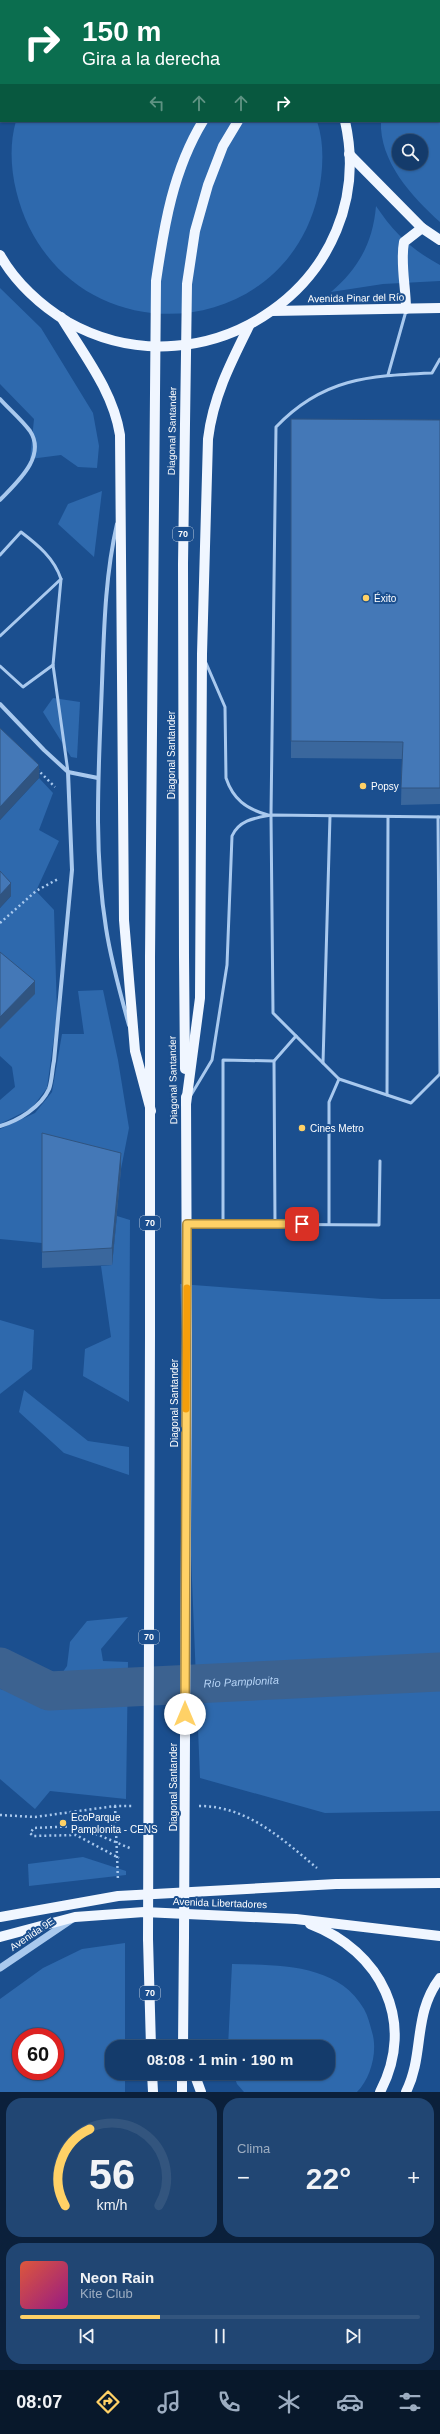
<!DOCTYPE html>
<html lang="es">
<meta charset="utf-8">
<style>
:root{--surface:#143b6b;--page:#214673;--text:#f1f3f6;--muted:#9dadc1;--line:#33557e;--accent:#ffd166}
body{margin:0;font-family:Arial,sans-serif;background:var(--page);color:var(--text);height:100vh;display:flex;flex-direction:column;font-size:15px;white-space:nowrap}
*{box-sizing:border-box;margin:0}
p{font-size:13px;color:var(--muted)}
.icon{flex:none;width:22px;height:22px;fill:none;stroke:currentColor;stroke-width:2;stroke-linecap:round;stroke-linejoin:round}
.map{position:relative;height:2092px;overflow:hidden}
.drawer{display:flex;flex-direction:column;gap:6px;padding:6px;background:#0b203b;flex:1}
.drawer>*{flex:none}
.banner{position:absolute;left:0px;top:0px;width:440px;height:122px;box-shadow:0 1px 3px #0004,0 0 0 1px var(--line);background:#0b6e4f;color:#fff;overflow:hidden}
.buttons{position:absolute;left:392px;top:134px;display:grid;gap:8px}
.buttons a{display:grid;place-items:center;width:36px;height:36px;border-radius:50%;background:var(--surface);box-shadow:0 1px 3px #0004,0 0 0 1px var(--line);font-size:20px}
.speed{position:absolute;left:12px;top:2028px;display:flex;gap:8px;font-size:20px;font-weight:700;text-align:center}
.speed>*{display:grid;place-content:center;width:52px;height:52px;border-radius:50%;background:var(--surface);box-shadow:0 1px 3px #0004,0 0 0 1px var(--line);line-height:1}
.speed .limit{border:6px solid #d22;background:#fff;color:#111}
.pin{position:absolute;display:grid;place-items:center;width:34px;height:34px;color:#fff;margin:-17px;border-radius:8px;box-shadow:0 2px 6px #0006}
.me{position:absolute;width:44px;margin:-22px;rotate:0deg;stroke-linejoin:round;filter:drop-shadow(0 0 3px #0008)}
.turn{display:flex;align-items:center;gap:14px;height:84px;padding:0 16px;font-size:18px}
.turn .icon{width:52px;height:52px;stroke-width:2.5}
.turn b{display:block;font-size:28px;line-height:34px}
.lanes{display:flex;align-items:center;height:38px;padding:0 16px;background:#0003;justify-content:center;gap:20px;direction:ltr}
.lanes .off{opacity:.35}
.big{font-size:30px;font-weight:700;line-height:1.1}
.drawer .tile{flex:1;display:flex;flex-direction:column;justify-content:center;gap:6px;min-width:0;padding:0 14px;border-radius:16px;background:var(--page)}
.drawer .dial{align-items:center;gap:0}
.dial svg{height:104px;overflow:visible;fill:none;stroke:var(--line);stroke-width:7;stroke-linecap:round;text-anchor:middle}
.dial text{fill:var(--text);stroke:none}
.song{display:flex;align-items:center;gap:12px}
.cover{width:48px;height:48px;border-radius:6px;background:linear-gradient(135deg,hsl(10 70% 55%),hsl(310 70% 35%))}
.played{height:4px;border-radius:2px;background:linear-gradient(90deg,var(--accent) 35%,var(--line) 35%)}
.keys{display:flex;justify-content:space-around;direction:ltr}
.heat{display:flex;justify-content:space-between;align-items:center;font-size:22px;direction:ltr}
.drawer .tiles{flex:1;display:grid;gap:6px;grid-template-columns:1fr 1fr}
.tile:last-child{grid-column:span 2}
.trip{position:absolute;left:105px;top:2040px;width:230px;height:40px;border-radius:16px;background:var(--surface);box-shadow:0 1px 3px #0004,0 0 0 1px var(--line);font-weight:700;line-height:40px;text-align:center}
.tab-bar{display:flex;height:64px;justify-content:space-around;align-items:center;background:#08182b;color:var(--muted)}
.tab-bar .icon{width:28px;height:28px}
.tab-bar .active{color:var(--accent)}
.tab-bar b{font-size:18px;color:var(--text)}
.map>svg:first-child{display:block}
</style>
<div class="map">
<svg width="440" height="2092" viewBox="0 0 440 2092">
<rect width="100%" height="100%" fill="#1b4f8f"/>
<!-- green -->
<g fill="#2e69ad" fill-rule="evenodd">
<path d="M283 0H418L417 1Z"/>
<path d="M440 10V222C412 197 379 161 381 121H439ZM399 141H421V163H399Z"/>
<path d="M16 121H317C325 145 323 172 318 195 285 338 93 356 29 227 14 196 6 155 16 121Z"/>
<path d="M376 206C394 233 412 250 440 265V281L383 284 331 292C359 268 373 242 376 206Z"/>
<path d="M0 288 41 328 93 413 99 446 97 468 78 467 61 455 30 459 34 419 0 384Z"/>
<path d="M102 491 94 557 58 524 68 504Z"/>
<path d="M53 698 80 702 77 758 71 757 43 712Z"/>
<path d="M39 778 53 793 39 830 59 841 36 891 54 910 57 1015 47 1088 32 1108 0 1124V1100L15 1087 12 1067 0 1056V908L11 896 0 884V820Z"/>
<path d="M103 990 118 1060 129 1128 121 1169 42 1243 0 1239V1129L35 1113 52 1092 62 1034H84L78 991Z"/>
<path d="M117 1216 130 1220 129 1402 83 1376 85 1349 111 1337 101 1266 112 1265Z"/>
<path d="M180 1284 382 1299H440V1811L325 1813 200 1778Z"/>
<path d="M0 1320 34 1330 32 1369 0 1394Z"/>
<path d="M24 1390 88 1441 129 1447V1475L64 1453 19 1412Z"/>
<path d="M128 1617 101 1649 103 1661 128 1662 126 1799 50 1791 35 1809 0 1779V1689L44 1699 67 1666 70 1642 87 1621Z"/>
<path d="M83 1857 126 1871V1875L29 1886 28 1864Z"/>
<path d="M125 1943V2047H112V2073H125V2092H0V1999L43 1968 82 1949ZM21 2037H55V2071H21Z"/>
<path d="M232 1964C277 1965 338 1963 364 2009 368 2016 370 2025 372 2032 378 2051 371 2078 357 2092H244L237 2084 233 2073H328V2047H228Z"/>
</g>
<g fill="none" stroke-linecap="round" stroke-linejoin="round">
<!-- river -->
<path stroke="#3c6290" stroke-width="39" id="s1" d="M0 1667 49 1691 440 1672"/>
<!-- path -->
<g stroke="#a9c9ee" stroke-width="2.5" stroke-dasharray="2 3" stroke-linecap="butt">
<path d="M37 769 55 787"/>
<path d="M0 923 36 891 58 879"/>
<path d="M115 1806 118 1881"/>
<path d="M199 1806C248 1806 282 1839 317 1868"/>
<path d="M0 1815 35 1817 115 1806H132"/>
<path d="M77 1826 34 1828 30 1833 33 1836 76 1835 119 1858"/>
</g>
<!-- service -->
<g stroke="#a9c9ee" stroke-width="3">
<path d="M440 359 432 373C368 376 323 378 276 427L271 815 273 1013 339 1079 411 1103 440 1074"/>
<path d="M388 375 406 311"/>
<path d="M0 555 21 532C38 545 54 558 61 579L53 665 68 772"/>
<path d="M0 636 61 579"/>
<path d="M206 663 225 707 226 778C233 799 246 809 268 815"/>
<path d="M0 666 23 687 53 665"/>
<path d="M438 817 440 1074"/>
<path d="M323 1063 330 816"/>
<path d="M191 1095 212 1060 227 965 232 836C239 820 255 818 271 815L440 817"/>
<path d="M387 1095 388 817"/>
<path d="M189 1224 379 1225 380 1161"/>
<path d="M223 1224V1060L274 1061"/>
<path d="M275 1224 274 1061 296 1036"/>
<path d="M329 1224V1102L339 1079"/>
</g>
<!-- minor -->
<g stroke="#a9c9ee" stroke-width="4">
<path d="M0 399C9 409 22 420 30 431 47 457 16 483 0 500"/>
<path d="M117 524C105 576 104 630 102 683 99 765 93 847 106 928 111 961 120 993 129 1025"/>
<path d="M0 704 44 750 68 772 98 778"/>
<path d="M0 1126C18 1121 41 1107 49 1089 52 1081 52 1070 54 1061L72 870 68 772"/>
</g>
<!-- tertiary -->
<path stroke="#a9c9ee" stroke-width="7" d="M0 1968 71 1920"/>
<!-- primary -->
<g stroke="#f0f6ff" stroke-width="10">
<path d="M261 0 263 1"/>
<path d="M57 1 59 0"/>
<path d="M302 1 303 0"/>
<path d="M353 1 355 0"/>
<path d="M429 1 431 0"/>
<path d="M0 61 1 59"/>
<path d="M349 154 422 228 440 240"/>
<path d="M0 255C15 282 41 306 68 322 207 400 381 280 345 121"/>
<path d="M406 309C406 287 400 263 404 242L422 228"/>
<path d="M272 311 440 308"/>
<path d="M61 317C84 355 113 391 120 435L124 920 135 1051 151 1111"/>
<path d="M184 956 185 1069"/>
<path d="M186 1097 187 1333"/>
<path d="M186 1104 200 998 202 654 208 439C213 397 231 362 249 326"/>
<path d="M150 1335V957"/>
<path d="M0 1917 118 1896 336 1884 440 1883"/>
<path d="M310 1924C381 1951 417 2022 380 2092"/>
<path d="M0 1937 75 1917 144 1912 296 1919 440 1936"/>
<path d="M148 1939 151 2047"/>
<path d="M183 2047 184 1937"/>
<path d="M152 2073 153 2092"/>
<path d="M194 2073 201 2092"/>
<path d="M182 2092V2073"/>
<path d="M406 2092C425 2054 412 2015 440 1978"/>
</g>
<!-- path-bridge -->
<path stroke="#a9c9ee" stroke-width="2.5" stroke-dasharray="2 3" stroke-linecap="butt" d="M77 1826 132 1849"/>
<!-- primary-bridge -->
<g stroke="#f0f6ff" stroke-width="10">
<path d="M184 956 183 564 187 284 195 231 208 185 223 146 238 121"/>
<path d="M150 957 156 281C164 226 173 170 203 121"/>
<path d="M184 1937 187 1333"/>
<path d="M148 1939 150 1335"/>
</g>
</g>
<!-- wall -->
<g fill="#3a679d">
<path d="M291 419 440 420V804L401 805 402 759 291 758Z"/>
<path d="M42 1133 121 1169 112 1265 42 1268Z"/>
</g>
<!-- shaded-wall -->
<g fill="#305480">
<path d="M39 765V778L0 820V807Z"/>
<path d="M11 883V896L0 908V895Z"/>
<path d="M35 981V994L0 1029V1017Z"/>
<path d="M121 1153V1169L112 1265V1248Z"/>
</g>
<!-- building -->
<g fill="#4478b7" stroke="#305480">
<path d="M291 419 440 420V788H401L403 742 291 741Z"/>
<path d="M0 728 39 765 0 807Z"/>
<path d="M0 871 11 883 0 895Z"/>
<path d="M0 952 35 981 0 1017Z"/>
<path d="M42 1133 121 1153 112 1248 42 1252Z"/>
</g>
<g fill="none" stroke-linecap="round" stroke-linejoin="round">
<defs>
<path id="route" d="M185 1714 187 1224H302"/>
</defs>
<!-- route casing -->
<use href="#route" stroke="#a68842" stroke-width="10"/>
<!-- route -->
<use href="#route" stroke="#ffd166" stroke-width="7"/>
<!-- slow -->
<path stroke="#f59e0b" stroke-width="7" d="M186 1409 187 1288"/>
</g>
<!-- markers -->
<g fill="#ffd166" stroke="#1b4f8f" stroke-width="1.5">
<circle cx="366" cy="598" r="4"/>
<circle cx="363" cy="786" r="4"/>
<circle cx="302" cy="1128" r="4"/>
<circle cx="63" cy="1823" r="4"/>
</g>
<g text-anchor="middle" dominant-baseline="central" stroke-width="4" stroke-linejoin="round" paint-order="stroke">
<!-- shield labels -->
<g fill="#1b4f8f" stroke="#bbcadd" stroke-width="1">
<rect x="173" y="527" width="20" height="14" rx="3"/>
<rect x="140" y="1216" width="20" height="14" rx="3"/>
<rect x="139" y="1630" width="20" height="14" rx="3"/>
<rect x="140" y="1986" width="20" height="14" rx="3"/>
</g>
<g font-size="9" font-weight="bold" fill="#fff">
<text x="183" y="534">70</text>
<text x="150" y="1223">70</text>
<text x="149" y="1637">70</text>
<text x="150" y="1993">70</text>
</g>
<!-- street labels -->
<g font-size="10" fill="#fff" stroke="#1b4f8f">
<text transform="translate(356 298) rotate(-1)">Avenida Pinar del Río</text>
<text transform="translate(172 431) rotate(-89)">Diagonal Santander</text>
<text transform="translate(171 755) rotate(-90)">Diagonal Santander</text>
<text transform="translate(173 1080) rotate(-91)">Diagonal Santander</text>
<text transform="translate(174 1403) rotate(-90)">Diagonal Santander</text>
<text transform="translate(173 1787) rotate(-90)">Diagonal Santander</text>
<text transform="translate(220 1903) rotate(2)">Avenida Libertadores</text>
<text transform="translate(32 1934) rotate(-34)">Avenida 9E</text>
</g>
<!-- poi labels -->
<g font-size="10" fill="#fff" stroke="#1b4f8f" text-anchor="start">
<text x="374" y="598">Éxito</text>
<text x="371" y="786">Popsy</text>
<text x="310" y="1128">Cines Metro</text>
<text x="71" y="1817">EcoParque<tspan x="71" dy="12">Pamplonita - CENS</tspan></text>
</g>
<!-- water labels -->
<g font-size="11" font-style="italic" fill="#b5d3f5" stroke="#1b4f8f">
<text stroke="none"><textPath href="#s1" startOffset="247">Río Pamplonita</textPath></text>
</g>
</g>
</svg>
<div class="buttons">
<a><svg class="icon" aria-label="search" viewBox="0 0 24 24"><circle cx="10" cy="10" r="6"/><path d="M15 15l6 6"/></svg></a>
</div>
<div class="speed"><div class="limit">60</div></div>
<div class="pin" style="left:302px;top:1224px;background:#d93025"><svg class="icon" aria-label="arrive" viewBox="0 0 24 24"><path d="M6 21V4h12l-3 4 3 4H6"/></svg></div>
<svg class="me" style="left:185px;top:1714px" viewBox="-20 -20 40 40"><circle r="19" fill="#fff"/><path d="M0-13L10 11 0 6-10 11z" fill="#ffd166"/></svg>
<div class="trip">08:08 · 1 min · 190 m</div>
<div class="banner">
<div class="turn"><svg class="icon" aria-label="right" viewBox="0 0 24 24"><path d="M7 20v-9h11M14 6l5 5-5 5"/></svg><div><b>150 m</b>Gira a la derecha</div></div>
<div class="lanes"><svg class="icon off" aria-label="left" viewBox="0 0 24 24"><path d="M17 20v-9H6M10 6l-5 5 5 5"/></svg><svg class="icon off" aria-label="ahead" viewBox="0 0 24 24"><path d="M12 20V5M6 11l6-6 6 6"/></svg><svg class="icon off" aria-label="ahead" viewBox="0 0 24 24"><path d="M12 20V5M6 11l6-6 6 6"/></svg><svg class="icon" aria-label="right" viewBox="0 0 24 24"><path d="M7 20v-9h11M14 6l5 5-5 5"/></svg></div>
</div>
</div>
<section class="drawer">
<div class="tiles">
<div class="tile dial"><svg viewBox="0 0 100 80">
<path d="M14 69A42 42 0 1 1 86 69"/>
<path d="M14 69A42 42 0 0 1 33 10" stroke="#ffd166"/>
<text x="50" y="56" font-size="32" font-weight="700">56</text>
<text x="50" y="72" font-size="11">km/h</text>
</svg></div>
<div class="tile"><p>Clima</p>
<div class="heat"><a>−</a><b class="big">22°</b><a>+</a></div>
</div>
<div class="tile">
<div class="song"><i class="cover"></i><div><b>Neon Rain</b><p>Kite Club</p></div></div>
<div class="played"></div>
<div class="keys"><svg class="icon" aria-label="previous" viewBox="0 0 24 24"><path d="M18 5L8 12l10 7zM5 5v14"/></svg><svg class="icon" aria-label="pause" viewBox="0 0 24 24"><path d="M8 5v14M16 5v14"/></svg><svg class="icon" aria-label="next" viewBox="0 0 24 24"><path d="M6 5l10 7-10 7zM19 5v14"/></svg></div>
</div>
</div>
</section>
<nav class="tab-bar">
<b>08:07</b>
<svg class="icon active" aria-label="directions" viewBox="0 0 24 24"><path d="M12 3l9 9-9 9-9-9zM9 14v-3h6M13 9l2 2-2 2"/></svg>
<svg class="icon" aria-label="music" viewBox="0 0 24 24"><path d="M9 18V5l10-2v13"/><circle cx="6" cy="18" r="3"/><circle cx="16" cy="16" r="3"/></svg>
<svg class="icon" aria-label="phone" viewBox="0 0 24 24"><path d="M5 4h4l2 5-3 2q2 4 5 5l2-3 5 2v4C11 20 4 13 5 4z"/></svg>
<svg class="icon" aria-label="climate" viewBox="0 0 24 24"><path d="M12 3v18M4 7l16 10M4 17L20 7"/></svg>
<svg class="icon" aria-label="car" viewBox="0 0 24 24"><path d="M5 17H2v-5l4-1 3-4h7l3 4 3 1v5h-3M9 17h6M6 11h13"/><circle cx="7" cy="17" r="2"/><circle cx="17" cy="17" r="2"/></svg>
<svg class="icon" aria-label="filters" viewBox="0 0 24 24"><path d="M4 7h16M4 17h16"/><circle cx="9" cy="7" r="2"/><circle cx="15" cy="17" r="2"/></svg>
</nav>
